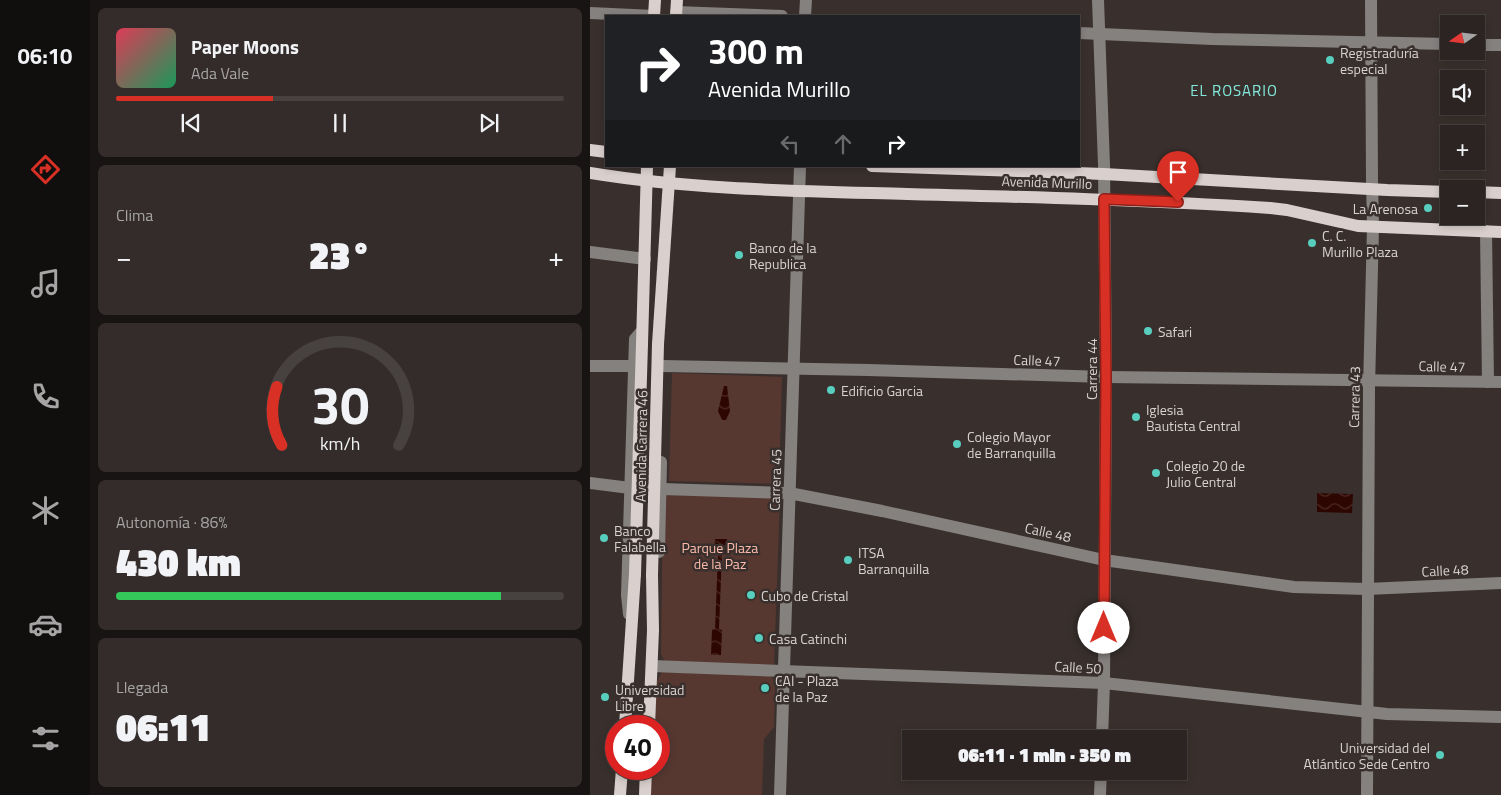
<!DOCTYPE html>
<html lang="es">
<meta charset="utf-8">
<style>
:root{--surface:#2b2422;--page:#332c2a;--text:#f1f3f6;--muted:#a6a4a5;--line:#474140;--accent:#d93025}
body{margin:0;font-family:"Titillium Web",sans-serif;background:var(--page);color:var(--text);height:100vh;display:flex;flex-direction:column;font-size:19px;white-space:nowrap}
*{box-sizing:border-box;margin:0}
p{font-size:16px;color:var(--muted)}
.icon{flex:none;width:28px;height:28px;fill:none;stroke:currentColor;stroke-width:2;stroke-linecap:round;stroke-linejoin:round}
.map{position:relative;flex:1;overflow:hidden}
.drawer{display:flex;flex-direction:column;gap:8px;padding:8px;background:#181413;width:500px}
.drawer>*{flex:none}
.banner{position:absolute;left:15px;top:15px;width:475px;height:152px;border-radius:0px;box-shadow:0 2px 8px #0003,0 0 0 1px var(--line);background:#202124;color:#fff;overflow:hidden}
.needle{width:32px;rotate:256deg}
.controls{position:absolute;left:850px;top:15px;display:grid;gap:10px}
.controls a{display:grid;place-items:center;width:45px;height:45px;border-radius:0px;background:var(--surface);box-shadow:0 2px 8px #0003,0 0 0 1px var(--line);font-size:25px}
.speed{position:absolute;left:15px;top:715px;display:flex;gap:10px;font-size:25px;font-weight:700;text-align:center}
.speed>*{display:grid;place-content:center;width:65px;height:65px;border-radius:50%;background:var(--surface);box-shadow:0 2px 8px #0003,0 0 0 1px var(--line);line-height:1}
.speed .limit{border:8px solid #d22;background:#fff;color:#111}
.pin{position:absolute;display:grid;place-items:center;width:42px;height:42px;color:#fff;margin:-51px -21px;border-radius:50% 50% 50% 0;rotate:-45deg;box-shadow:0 0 5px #0007}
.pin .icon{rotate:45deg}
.me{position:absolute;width:55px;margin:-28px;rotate:0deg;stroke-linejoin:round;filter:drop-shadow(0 0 4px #0008)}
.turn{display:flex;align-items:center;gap:18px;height:105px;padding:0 20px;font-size:22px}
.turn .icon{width:65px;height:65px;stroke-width:2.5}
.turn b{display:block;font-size:35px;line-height:42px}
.lanes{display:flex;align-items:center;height:48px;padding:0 20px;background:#0003;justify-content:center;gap:25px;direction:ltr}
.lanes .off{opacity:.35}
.big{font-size:38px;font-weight:800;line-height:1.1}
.drawer .tile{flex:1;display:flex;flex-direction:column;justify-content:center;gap:8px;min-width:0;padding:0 18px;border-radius:8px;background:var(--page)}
.drawer .dial{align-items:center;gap:0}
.dial svg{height:130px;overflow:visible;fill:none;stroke:var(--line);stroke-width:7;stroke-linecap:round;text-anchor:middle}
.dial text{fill:var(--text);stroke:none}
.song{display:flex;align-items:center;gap:15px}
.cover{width:60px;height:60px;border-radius:8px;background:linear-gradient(135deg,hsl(350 70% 55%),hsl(150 70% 35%))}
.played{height:5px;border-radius:2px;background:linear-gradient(90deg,var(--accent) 35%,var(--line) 35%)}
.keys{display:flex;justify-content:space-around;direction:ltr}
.heat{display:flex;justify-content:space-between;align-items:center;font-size:28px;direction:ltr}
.charge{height:8px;border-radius:4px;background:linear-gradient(90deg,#34c759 86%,var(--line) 0)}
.trip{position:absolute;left:312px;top:730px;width:285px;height:50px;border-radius:0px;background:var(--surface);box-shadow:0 2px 8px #0003,0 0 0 1px var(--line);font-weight:800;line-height:50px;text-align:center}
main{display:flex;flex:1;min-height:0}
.menu{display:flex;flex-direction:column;width:90px;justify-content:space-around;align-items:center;background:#110e0e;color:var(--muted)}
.menu .icon{width:35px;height:35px}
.menu .current{color:var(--accent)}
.menu b{font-size:22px;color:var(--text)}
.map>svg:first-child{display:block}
</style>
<main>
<nav class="menu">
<b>06:10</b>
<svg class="icon current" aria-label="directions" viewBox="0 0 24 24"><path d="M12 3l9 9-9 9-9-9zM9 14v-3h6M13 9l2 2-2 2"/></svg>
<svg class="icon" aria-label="music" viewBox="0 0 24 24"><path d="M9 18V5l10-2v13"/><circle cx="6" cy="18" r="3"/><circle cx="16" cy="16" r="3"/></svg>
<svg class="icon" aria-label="phone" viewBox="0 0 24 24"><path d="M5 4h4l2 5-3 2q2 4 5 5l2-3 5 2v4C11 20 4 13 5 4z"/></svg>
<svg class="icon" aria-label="climate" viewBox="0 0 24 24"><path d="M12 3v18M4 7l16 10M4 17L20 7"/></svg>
<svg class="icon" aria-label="car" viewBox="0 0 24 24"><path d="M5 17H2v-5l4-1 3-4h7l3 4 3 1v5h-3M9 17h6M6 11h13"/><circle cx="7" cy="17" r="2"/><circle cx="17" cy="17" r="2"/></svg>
<svg class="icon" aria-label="filters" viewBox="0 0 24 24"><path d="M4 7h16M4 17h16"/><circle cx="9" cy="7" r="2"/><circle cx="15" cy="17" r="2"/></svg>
</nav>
<section class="drawer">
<div class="tile">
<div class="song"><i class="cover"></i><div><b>Paper Moons</b><p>Ada Vale</p></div></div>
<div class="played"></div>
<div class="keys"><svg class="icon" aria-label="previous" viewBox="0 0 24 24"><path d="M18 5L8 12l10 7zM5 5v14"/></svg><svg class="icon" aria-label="pause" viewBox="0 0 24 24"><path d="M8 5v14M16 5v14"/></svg><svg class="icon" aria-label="next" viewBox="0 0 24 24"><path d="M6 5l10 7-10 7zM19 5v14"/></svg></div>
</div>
<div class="tile"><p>Clima</p>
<div class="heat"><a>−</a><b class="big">23°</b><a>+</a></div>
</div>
<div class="tile dial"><svg viewBox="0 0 100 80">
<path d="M14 69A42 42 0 1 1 86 69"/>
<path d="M14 69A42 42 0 0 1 11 33" stroke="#d93025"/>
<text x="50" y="56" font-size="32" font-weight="700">30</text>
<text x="50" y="72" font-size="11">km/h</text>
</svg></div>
<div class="tile"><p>Autonomía · 86%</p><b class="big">430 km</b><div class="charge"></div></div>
<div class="tile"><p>Llegada</p><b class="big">06:11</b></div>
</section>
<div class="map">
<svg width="911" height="795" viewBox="0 0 911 795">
<defs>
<pattern id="water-waves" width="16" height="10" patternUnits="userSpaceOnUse" patternTransform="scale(1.25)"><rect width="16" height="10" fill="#2e0601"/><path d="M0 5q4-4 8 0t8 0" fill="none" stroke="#4c2925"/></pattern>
</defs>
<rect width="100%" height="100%" fill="#39302d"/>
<!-- green -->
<g fill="#563831">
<path d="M82 373 192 377 189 484 79 481Z"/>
<path d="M73 495 190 497 184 666 75 662 71 654Z"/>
<path d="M72 672 178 674 185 680 184 727 174 739 172 795H58L60 769H69V726H64L67 681Z"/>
</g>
<!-- water -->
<g fill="url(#water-waves)">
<path d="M134 386H137L140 411 136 420H132L128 411Z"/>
<path d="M727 493 763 494 762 513 727 512Z"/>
<path d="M125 539H137L136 554H132L129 629 132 630 131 655H121L122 629H125L128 554 124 553Z"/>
</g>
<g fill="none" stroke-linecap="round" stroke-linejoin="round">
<!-- minor -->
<g stroke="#85817f" stroke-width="12">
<path d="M508 0 514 165 516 377 514 683 512 739"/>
<path d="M86 12 192 16"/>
<path d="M0 13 64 16"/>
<path d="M215 16 216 0"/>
<path d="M489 33 622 39 859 44"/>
<path d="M886 45H911"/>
<path d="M896 231 898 382"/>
<path d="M0 252 55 259"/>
<path d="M0 366H45"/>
<path d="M73 366 278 370 516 377 911 382"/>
<path d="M0 483 40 488 199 493 292 511 514 560 704 587 777 589 911 583"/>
<path d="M69 552 71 462"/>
<path d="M39 614 37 595 45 339 52 331"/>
<path d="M62 666 514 683 797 714 911 717"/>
<path d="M190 795 210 166"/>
<path d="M510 795 511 771"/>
<path d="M777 795 779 388 783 227 782 180 781 0"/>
</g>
<!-- major -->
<g stroke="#d9cfcc" stroke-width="12">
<path d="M64 16 65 0"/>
<path d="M86 16 87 0"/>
<path d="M0 150 16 152"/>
<path d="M282 166 514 174 797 190 859 192"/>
<path d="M0 173C104 190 211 191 317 194 438 197 559 200 680 208L697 210 768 226 911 232"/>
<path d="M886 192 911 193"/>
<path d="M52 344 57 166"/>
<path d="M68 344 80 166"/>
<path d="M35 726 45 574"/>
<path d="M59 726 63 630 62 575"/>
<path d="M30 795 32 769"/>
<path d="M55 795 56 769"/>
</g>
<!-- major-bridge -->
<g stroke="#d9cfcc" stroke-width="12">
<path d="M45 574 52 344"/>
<path d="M62 575 68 344"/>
</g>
</g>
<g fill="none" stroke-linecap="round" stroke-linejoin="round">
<defs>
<path id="route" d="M514 628 516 377 514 199 588 202"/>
</defs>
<!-- route casing -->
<use href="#route" stroke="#8d1f18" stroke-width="12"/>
<!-- route -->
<use href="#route" stroke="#d93025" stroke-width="9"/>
</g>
<!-- markers -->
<g fill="#58cebf" stroke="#39302d" stroke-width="2">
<circle cx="740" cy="60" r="5"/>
<circle cx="838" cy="208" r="5"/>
<circle cx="722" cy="243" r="5"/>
<circle cx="149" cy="255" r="5"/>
<circle cx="558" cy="331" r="5"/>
<circle cx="241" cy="390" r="5"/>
<circle cx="546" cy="417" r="5"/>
<circle cx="367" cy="444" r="5"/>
<circle cx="566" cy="473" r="5"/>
<circle cx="14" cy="538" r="5"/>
<circle cx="258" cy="560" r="5"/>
<circle cx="161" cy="595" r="5"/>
<circle cx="169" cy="638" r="5"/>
<circle cx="175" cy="688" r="5"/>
<circle cx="15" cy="697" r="5"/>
<circle cx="850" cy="755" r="5"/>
</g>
<g text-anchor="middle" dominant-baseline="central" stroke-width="5" stroke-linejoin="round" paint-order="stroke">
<!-- poi labels -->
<g font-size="14" fill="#d7d1d0" stroke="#39302d" text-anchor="start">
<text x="750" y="52">Registraduría<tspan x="750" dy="16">especial</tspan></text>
<text x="828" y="208" text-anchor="end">La Arenosa</text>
<text x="732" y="235">C. C.<tspan x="732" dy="16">Murillo Plaza</tspan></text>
<text x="159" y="247">Banco de la<tspan x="159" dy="16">Republica</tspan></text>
<text x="568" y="331">Safari</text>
<text x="251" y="390">Edificio Garcia</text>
<text x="556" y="409">Iglesia<tspan x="556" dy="16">Bautista Central</tspan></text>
<text x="377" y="436">Colegio Mayor<tspan x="377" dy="16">de Barranquilla</tspan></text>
<text x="576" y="465">Colegio 20 de<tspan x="576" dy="16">Julio Central</tspan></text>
<text x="24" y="530">Banco<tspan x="24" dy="16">Falabella</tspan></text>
<text x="268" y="552">ITSA<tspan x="268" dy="16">Barranquilla</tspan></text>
<text x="171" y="595">Cubo de Cristal</text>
<text x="179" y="638">Casa Catinchi</text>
<text x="185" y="680">CAI - Plaza<tspan x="185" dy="16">de la Paz</tspan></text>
<text x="25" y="689">Universidad<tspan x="25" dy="16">Libre</tspan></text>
<text x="840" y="747" text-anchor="end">Universidad del<tspan x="840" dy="16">Atlántico Sede Centro</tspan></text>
</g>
<!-- street labels -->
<g font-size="14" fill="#d7d1d0" stroke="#39302d">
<text transform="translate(457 182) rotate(2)">Avenida Murillo</text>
<text transform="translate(447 360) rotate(2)">Calle 47</text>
<text transform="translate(852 366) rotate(1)">Calle 47</text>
<text transform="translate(501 369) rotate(-90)">Carrera 44</text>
<text transform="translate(764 397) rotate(-89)">Carrera 43</text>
<text transform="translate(51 446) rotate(-89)">Avenida Carrera 46</text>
<text transform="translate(185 480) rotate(-88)">Carrera 45</text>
<text transform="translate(458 532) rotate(12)">Calle 48</text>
<text transform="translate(855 570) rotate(-3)">Calle 48</text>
<text transform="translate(488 667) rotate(3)">Calle 50</text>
</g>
<!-- park labels -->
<g font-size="14" fill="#fbbaab" stroke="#39302d">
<text x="130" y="547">Parque Plaza<tspan x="130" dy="16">de la Paz</tspan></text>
</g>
<!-- neighbourhood labels -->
<g font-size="15" letter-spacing="1" fill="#82eadc" stroke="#39302d">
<text x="644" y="90">EL ROSARIO</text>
</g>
</g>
</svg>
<div class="controls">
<a><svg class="needle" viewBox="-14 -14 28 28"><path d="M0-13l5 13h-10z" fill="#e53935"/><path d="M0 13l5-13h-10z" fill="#a6a4a5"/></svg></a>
<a><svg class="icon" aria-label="sound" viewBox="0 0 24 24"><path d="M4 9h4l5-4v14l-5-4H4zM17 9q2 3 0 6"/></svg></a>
<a>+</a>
<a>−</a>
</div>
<div class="speed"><div class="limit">40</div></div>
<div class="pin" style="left:588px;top:202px;background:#d93025"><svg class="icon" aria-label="arrive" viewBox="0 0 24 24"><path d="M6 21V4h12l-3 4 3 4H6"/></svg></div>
<svg class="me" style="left:514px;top:628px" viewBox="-20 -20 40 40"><circle r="19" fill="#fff"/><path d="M0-13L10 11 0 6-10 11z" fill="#d93025"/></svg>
<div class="trip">06:11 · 1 min · 350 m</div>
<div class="banner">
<div class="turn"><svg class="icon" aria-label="right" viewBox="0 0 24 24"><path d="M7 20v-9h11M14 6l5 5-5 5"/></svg><div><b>300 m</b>Avenida Murillo</div></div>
<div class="lanes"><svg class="icon off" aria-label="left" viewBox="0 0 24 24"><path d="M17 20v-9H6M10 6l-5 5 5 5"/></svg><svg class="icon off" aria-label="ahead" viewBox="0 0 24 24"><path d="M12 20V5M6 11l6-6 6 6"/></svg><svg class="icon" aria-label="right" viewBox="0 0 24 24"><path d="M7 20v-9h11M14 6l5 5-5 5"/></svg></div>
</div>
</div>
</main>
